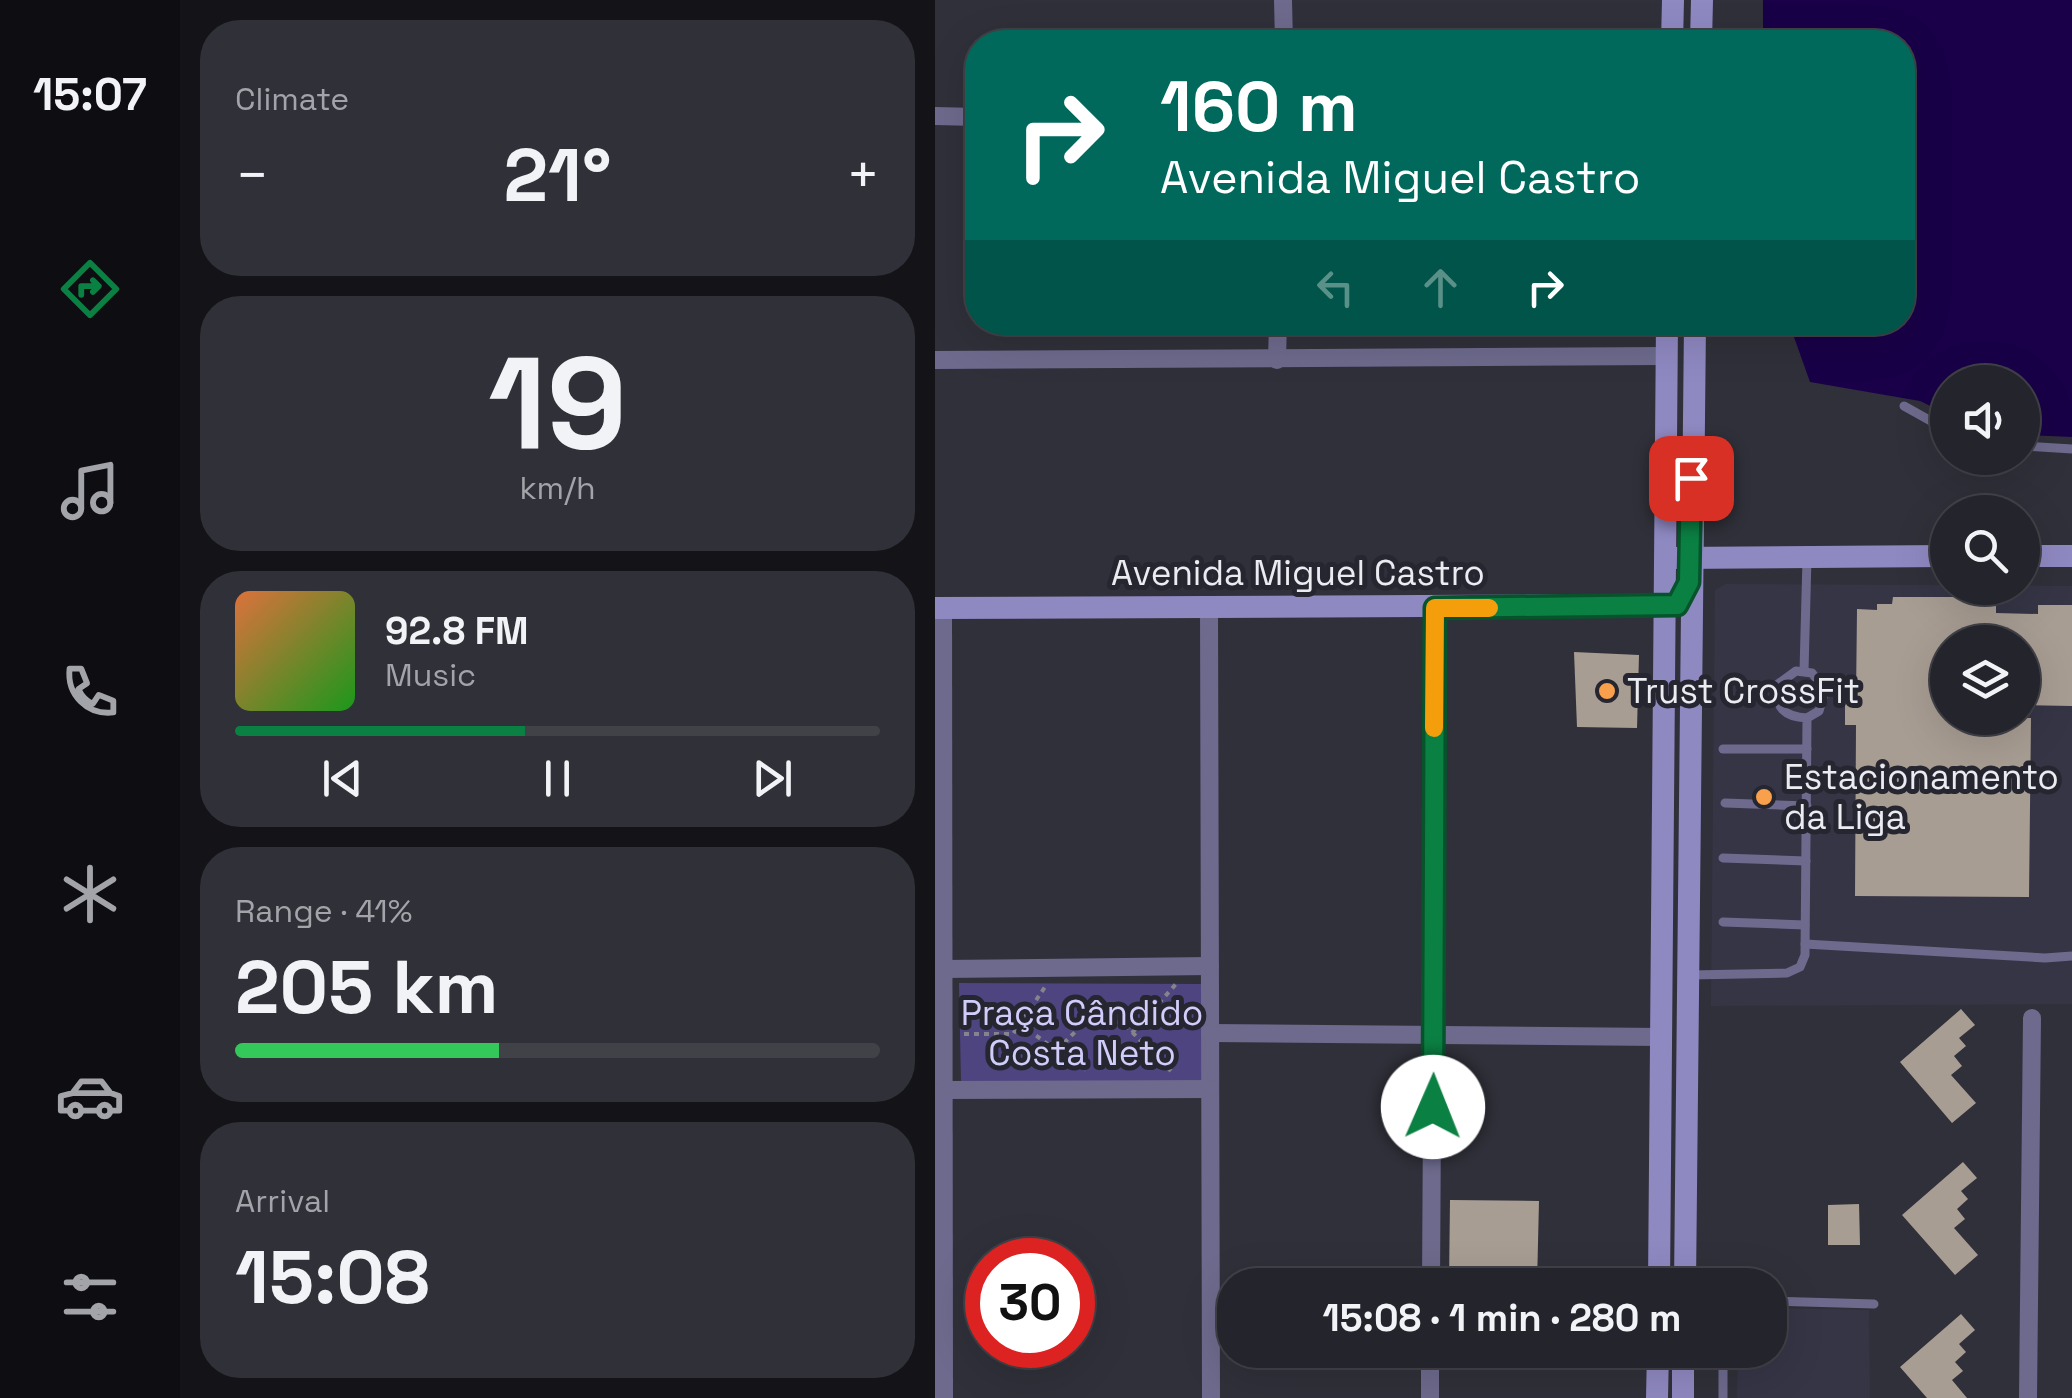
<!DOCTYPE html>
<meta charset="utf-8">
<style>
:root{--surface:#24242c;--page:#303038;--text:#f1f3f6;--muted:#a3a4a9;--line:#414148;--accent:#0b8043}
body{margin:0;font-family:"Space Grotesk",sans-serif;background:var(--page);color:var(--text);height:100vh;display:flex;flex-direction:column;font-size:38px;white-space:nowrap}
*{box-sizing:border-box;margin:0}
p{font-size:32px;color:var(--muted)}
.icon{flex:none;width:55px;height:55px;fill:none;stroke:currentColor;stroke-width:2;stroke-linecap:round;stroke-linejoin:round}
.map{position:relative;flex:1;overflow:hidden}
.panel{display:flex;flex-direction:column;gap:20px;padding:20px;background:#141418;width:755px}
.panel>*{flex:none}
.top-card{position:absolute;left:30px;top:30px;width:950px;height:305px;border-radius:40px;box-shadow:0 10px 40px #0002,0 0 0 2px var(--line);background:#00695c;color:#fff;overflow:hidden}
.fabs{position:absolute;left:995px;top:365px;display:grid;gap:20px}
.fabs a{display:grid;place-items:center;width:110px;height:110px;border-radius:50%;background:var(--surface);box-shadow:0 10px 40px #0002,0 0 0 2px var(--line);font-size:50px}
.speed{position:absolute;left:30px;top:1238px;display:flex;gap:20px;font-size:50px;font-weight:700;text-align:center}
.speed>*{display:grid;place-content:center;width:130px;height:130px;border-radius:50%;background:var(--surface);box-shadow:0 10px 40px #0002,0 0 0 2px var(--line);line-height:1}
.speed .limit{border:15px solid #d22;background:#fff;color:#111}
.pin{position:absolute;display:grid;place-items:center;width:85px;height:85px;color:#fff;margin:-42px;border-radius:20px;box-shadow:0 5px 15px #0006}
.me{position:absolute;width:110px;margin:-55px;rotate:1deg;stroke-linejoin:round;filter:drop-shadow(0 0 8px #0008)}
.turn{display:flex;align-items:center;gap:35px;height:210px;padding:0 30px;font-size:45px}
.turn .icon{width:130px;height:130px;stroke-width:2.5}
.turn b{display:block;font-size:70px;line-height:85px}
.lanes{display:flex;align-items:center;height:95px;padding:0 30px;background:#0003;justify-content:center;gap:50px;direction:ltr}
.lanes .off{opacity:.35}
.big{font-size:75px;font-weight:700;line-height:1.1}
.panel .tile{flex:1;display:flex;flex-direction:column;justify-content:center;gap:15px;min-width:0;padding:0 35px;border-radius:40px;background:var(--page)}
.panel .dial{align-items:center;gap:0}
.dial b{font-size:130px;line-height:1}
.song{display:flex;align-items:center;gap:30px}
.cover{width:120px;height:120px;border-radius:15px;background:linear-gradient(135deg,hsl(20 70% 55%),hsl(120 70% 35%))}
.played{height:10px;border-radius:5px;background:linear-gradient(90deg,var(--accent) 45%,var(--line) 45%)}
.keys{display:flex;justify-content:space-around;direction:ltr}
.heat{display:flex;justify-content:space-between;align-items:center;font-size:55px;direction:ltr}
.charge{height:15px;border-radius:8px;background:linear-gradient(90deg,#34c759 41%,var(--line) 0)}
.trip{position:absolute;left:282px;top:1268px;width:570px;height:100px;border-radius:40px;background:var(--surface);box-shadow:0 10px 40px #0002,0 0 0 2px var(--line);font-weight:700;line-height:100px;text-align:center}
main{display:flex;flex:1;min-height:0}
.menu{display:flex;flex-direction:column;width:180px;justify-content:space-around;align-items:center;background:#0e0e12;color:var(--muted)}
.menu .icon{width:70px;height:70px}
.menu .on{color:var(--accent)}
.menu b{font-size:45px;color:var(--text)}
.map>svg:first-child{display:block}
</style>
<main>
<nav class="menu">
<b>15:07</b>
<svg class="icon on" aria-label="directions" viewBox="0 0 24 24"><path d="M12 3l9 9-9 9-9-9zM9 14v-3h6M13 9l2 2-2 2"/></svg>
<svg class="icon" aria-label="music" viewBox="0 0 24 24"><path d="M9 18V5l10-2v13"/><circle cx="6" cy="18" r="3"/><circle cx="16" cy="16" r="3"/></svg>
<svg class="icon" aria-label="phone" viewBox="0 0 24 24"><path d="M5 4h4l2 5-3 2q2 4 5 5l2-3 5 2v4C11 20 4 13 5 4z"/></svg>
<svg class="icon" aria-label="climate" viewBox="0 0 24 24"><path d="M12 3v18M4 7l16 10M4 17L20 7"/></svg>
<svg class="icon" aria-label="car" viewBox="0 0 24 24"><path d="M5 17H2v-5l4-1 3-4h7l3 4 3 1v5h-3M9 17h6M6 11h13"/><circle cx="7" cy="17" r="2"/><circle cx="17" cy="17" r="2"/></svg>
<svg class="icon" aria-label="filters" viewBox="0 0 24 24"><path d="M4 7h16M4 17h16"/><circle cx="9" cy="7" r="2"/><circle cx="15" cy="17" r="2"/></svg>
</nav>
<section class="panel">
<div class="tile"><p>Climate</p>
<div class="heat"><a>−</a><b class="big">21°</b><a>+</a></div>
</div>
<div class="tile dial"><b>19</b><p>km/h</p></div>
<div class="tile">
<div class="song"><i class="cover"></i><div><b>92.8 FM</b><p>Music</p></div></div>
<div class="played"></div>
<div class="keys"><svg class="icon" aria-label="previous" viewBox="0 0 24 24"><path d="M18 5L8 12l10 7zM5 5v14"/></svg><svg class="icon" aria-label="pause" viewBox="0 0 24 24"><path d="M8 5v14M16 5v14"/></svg><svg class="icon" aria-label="next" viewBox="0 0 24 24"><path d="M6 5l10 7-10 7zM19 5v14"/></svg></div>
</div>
<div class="tile"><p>Range · 41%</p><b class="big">205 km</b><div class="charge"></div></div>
<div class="tile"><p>Arrival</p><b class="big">15:08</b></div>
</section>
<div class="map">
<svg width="1137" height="1398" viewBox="0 0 1137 1398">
<rect width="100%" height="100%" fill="#30303a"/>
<!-- built -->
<g fill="#363546" fill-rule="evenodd">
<path d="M791 584 1137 586V1004L776 1006 780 590ZM1012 642H1088V718H1012Z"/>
<path d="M835 1308 934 1310 935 1398H802L803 1350H835Z"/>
</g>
<!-- green -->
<path fill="#4d4480" d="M24 983 269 984V1081L26 1082Z"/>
<!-- water -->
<path fill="#190048" d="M828 0H1137V437L1088 435V382H1012V414L985 401 875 382 854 323 968 322V42H828Z"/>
<!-- building -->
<g fill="#a89d93">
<path d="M958 597H1061V613L1103 614V605H1137V706L1088 705V642H1012V718H1096L1094 897 920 896 921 725H910V698L921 699 922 609 942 610V604H957Z"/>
<path d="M639 652 704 655 702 728 642 727Z"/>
<path d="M1026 1009 1040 1025 1024 1038 1031 1046 1019 1056 1027 1066 1016 1075 1041 1103 1017 1123 965 1062Z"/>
<path d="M1028 1162 1042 1178 1026 1191 1033 1199 1022 1209 1030 1219 1019 1228 1043 1255 1020 1275 967 1215Z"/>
<path d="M515 1200 604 1201 602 1285H514Z"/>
<path d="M924 1204 925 1245H893V1205Z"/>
<path d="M1026 1314 1040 1330 1024 1344 1031 1352 1020 1362 1028 1371 1017 1380 1032 1398H992L965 1367Z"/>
</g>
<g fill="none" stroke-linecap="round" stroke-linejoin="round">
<!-- path -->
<g stroke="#84848c" stroke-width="4" stroke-dasharray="5 5" stroke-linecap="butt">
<path d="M85 1024 150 1071"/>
<path d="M197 1033 241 984"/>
<path d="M29 1034H78L110 987"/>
<path d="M122 1050 147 1025 187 1022 236 1071"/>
</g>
<!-- service -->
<g stroke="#6d6a8d" stroke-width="9">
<path d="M969 406 1012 430"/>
<path d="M1088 446 1137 449"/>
<path d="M869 671 872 558"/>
<path d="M788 749H872"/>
<path d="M790 803 872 806"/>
<path d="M788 858 871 861"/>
<path d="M788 922 870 925"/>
<path d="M870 944 1110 958 1137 956"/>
<path d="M756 975 852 973 865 967 870 955 872 718C850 717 839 708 843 684L861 671 877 673 890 690 884 711 872 718"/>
<path d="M835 1301 939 1304"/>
<path d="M788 1350V1398"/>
</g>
<!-- minor -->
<g stroke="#6d6a8d" stroke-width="18">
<path d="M348 0 349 42"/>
<path d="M0 116 42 117"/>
<path d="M0 360 731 356"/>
<path d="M342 360 343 322"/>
<path d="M274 607 276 1398"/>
<path d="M8 608 9 1398"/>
<path d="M8 969 275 966"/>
<path d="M275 1033 727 1037"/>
<path d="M9 1090 275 1089"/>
<path d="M496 1285 500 607"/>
<path d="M495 1398V1350"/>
<path d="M1093 1398 1097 1018"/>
</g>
<!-- secondary -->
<g stroke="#8f89c2" stroke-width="22">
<path d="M737 42 738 0"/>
<path d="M766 42 767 0"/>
<path d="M1088 556H1137"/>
<path d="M741 558 1012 556"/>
<path d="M0 608 741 605"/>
<path d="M724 1285 732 322"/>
<path d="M750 1285 760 322"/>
<path d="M722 1398 723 1350"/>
<path d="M748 1398V1350"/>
</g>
</g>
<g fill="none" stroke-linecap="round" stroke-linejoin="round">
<defs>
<path id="route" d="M498 1107 500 608 742 605 754 582 756 478"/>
</defs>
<!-- route casing -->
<use href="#route" stroke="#07532c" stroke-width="25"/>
<!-- route -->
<use href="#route" stroke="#0b8043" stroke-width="18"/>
<!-- slow -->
<path stroke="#f59e0b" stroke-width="18" d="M499 728 500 608H554"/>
</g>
<!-- markers -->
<g fill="#f8a04b" stroke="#262630" stroke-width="4">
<circle cx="672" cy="691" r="10"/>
<circle cx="829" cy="797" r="10"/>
</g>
<g text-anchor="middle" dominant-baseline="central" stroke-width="10" stroke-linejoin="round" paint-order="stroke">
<!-- street labels -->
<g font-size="35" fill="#ebebf2" stroke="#262630">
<text x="363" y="573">Avenida Miguel Castro</text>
</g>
<!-- poi labels -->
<g font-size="35" fill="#ebebf2" stroke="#262630" text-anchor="start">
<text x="692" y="691">Trust CrossFit</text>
<text x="849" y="777">Estacionamento<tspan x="849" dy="40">da Liga</tspan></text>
</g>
<!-- park labels -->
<g font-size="35" fill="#d1cdfa" stroke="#262630">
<text x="147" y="1013">Praça Cândido<tspan x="147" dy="40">Costa Neto</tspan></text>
</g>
</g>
</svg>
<div class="fabs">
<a><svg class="icon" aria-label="sound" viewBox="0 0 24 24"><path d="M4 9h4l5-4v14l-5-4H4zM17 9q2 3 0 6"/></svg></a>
<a><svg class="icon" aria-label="search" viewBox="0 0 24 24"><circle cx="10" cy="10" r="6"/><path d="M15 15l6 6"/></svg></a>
<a><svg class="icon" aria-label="layers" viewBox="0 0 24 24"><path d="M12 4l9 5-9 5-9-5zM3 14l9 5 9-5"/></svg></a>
</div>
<div class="speed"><div class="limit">30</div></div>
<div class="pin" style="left:756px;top:478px;background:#d93025"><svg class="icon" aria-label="arrive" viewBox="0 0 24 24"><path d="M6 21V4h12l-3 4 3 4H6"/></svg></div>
<svg class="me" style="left:498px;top:1107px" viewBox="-20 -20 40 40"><circle r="19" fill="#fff"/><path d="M0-13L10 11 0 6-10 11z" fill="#0b8043"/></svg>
<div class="trip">15:08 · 1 min · 280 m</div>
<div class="top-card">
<div class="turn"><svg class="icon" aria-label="right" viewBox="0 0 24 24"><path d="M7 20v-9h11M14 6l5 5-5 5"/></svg><div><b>160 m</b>Avenida Miguel Castro</div></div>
<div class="lanes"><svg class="icon off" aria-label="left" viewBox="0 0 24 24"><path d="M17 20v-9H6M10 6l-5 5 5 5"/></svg><svg class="icon off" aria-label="ahead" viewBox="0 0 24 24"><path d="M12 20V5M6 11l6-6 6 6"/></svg><svg class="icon" aria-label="right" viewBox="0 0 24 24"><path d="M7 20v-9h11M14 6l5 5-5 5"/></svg></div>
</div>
</div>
</main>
